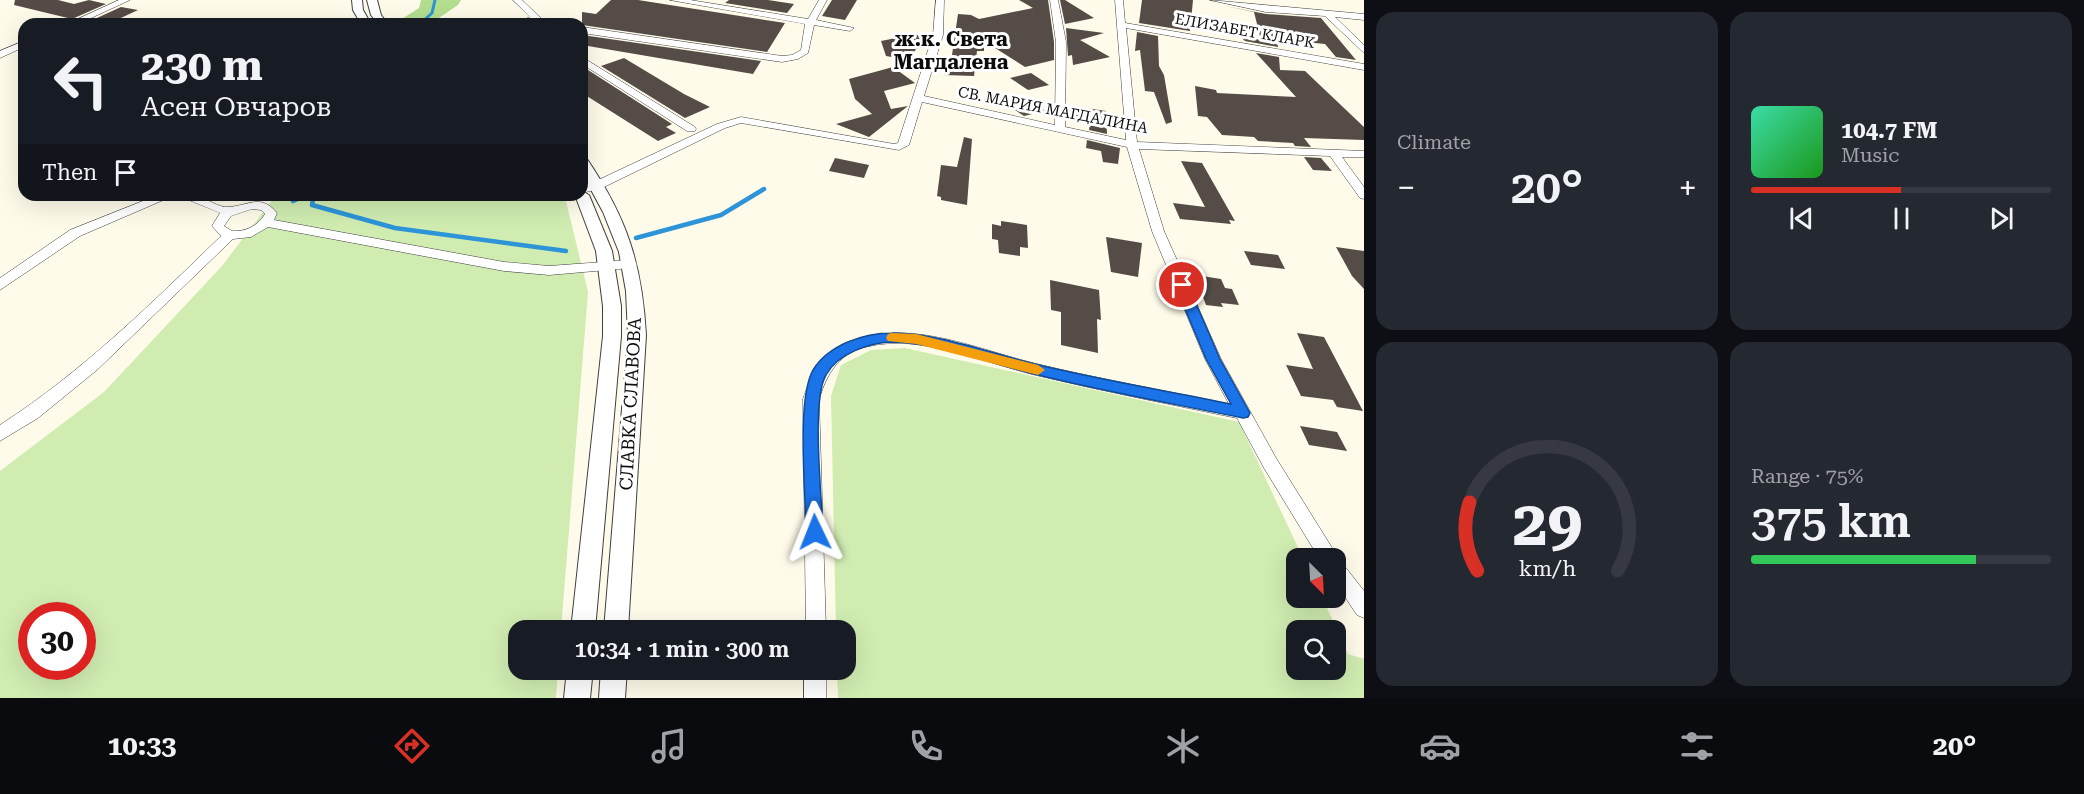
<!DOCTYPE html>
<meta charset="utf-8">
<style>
:root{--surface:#171b24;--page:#242831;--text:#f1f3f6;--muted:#9ea1a6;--line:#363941;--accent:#d93025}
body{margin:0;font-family:"Roboto Serif",serif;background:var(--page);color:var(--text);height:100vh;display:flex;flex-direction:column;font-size:22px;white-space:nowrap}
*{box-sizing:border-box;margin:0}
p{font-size:20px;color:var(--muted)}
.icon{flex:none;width:33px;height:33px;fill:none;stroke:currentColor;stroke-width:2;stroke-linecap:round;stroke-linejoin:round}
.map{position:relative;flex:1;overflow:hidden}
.drawer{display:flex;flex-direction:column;gap:12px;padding:12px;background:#0d0f14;width:720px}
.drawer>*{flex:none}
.guide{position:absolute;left:18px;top:18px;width:570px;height:183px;border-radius:18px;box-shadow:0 6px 24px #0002;background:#171b24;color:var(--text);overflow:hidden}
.needle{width:39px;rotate:156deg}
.fabs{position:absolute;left:1286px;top:548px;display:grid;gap:12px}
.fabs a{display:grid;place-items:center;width:60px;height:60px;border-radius:12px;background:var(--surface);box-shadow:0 6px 24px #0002;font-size:30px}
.speed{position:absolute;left:18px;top:602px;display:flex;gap:12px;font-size:30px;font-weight:700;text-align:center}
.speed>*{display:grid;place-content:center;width:78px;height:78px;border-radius:50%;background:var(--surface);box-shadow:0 6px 24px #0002;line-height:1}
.speed .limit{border:9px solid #d22;background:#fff;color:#111}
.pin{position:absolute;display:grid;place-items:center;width:51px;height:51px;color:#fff;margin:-26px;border:3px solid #fff;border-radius:50%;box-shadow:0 2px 6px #0007}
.me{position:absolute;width:66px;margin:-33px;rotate:358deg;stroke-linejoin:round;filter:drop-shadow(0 0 4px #0008)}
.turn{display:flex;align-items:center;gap:21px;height:126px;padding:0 24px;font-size:27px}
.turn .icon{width:78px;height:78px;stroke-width:2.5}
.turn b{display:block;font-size:42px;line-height:51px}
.then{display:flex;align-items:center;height:57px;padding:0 24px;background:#0003;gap:12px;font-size:22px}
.big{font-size:45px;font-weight:600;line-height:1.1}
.drawer .card{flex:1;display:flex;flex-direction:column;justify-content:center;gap:9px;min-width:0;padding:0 21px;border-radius:18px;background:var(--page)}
.drawer .dial{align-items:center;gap:0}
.dial svg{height:156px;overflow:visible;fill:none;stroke:var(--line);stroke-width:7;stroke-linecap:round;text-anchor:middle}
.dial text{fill:var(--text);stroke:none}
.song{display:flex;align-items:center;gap:18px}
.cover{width:72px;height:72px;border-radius:9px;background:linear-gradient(135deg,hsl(160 70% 55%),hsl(120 70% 35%))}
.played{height:6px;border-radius:3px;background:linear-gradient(90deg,var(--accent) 50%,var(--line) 50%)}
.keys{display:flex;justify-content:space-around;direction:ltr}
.heat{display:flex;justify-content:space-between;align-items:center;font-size:33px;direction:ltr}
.charge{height:9px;border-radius:4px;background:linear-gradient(90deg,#34c759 75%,var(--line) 0)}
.drawer .tiles{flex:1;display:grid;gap:12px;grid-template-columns:repeat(2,1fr)}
.trip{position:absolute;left:508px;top:620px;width:348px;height:60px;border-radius:18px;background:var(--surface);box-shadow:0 6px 24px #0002;font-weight:600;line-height:60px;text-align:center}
.dock{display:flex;height:96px;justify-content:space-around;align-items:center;background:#090b0e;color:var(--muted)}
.dock .icon{width:42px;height:42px}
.dock .on{color:var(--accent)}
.dock b{font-size:27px;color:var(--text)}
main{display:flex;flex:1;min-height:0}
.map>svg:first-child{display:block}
</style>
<main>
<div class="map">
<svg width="1364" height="698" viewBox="0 0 1364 698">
<rect width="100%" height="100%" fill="#fffbea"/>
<!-- green -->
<g fill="#d0ecb1" fill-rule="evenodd">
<path d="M276 195H564L565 197 588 292 561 630H519V669H558L556 698H0V471L104 392 222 266ZM32 615H82V666H32Z"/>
<path d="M905 348 1239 422 1303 558H1296V597H1322L1348 654 1364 659V698H838L837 669H846V630H836L831 396 841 365 871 350ZM1296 630H1335V669H1296Z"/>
</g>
<!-- forest -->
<path fill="#b3de8f" d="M421 0H461L458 5 430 24H394L419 8Z"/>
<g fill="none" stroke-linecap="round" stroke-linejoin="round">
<!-- stream-far1 -->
<path stroke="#2c94d7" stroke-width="3" d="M420 24 432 13 435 0"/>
<!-- stream -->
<g stroke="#2c94d7" stroke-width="4.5">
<path d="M293 201 307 195 313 199 312 205 395 228 566 251"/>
<path d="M636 238 721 215 764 189"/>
</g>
</g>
<!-- building -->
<g fill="#554c47">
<path d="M15 0H58L74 4 89 0 106 4 72 19 14 5Z"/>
<path d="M611 0H638L785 23 767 52 582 25V12L596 14Z"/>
<path d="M729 0H768L794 4 787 13 725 3Z"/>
<path d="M832 0H857L845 20 822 16Z"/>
<path d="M1019 0H1048L1054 42V60L1025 67 984 41V51H977L974 76 944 75 946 61 951 62 958 14 971 15 979 19 1033 8Z"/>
<path d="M1060 0H1065L1094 18 1065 24Z"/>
<path d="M1142 0H1193L1190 31 1139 23Z"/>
<path d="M1225 6 1266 14 1321 18 1356 60 1336 57 1325 44 1277 39 1278 47 1245 41 1240 36 1261 40 1254 12Z"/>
<path d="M121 7 138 10 108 24 86 23Z"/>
<path d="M1066 28 1104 33 1080 40 1110 57 1073 65 1072 55 1068 56Z"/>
<path d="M1137 32 1158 36 1159 66 1164 75 1172 122 1166 124 1154 92 1145 91 1140 50 1135 51Z"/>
<path d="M916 34 928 44 927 47 916 49 909 60 886 56 881 41Z"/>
<path d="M582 35 761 61 753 74 582 45Z"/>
<path d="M1256 53 1279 57 1280 70 1305 71 1364 127V140L1304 138 1311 147 1295 146 1293 143 1258 141 1254 137 1222 135 1207 117 1198 116 1195 86 1216 90 1217 93 1296 97Z"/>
<path d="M624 58 684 94 710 107 685 118 601 66Z"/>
<path d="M893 67 915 83 884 91 891 109 908 106 869 137 836 124 872 114 855 99 849 79Z"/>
<path d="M588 70 672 124 666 127 676 133 658 141 582 93V73Z"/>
<path d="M1031 73 1049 85 1028 90 1010 78Z"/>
<path d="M1025 97 1045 111 1024 116 1004 103Z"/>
<path d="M1073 106 1106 111 1107 134 1089 130 1090 124 1073 121Z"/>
<path d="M964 137 972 139 967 205 941 200V197L937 196 941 165 957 167Z"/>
<path d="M1087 140 1120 148 1118 164 1103 162 1101 151 1086 148Z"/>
<path d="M1304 157 1321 158 1332 171 1313 170Z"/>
<path d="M835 158 869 165 864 178 829 171Z"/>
<path d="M1181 161 1202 163 1235 221 1229 220 1231 224 1180 219 1173 203 1205 207Z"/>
<path d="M1001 221 1027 225 1028 248 1020 247V256L999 253 998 240 992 239V224L1001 226Z"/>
<path d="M1106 237 1142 243 1138 277 1111 272Z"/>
<path d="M1336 247 1364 251V289L1352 276Z"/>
<path d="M1244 251 1278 255 1285 269 1251 265Z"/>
<path d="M1202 276 1221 279 1225 288 1232 289 1239 305 1221 303 1223 307 1206 305 1198 284 1206 285Z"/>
<path d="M1050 280 1099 290 1101 320 1097 319 1098 353 1061 345V312L1051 310Z"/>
<path d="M1297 333 1324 337 1363 411 1337 407 1333 400 1301 396 1286 365 1313 369Z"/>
<path d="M1300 426 1337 432 1347 451 1309 445Z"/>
</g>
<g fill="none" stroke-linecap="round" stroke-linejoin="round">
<defs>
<g id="minor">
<path d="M119 0H130L78 24H67Z"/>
<path d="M513 0H522L547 24H514L530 17Z"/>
<path d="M670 0H690L808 19 819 0H827L816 20 854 28 850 31 814 25 808 53 798 59 782 62 582 33V27L782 56 792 55 801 50 805 24Z"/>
<path d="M936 0H944L943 35 924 96 1055 125 1056 42 1050 0H1058L1066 42 1065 127 1126 140 1115 0H1123L1125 23 1364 64V70L1126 28 1137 142 1364 151V157H1342L1364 187V199L1360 198 1330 156 1139 149 1164 231 1221 359 1276 458 1339 559 1364 591V618L1357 615 1335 582V558H1319L1264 468 1237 418C1173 405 1108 392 1044 377 988 365 924 332 865 347 838 354 827 374 819 399L826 630H806L803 399C812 374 822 351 850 341 913 318 980 351 1041 365 1104 380 1167 391 1229 404L1205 359 1152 231 1127 147 922 102 909 145 899 150 741 123 725 128 602 188 582 193V185L594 182 717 124 741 117 894 144 898 143 933 35Z"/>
<path d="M1210 0 1364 14V20L1335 17 1364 45V53L1325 16 1266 12Z"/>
<path d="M24 41V47L0 58V51Z"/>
<path d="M582 57 695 127 696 129 695 131H687L582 64Z"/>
<path d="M158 195H175L80 236 0 290V278L70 230Z"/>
<path d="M177 195C183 195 190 194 196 196 206 198 219 208 228 207 248 206 261 193 277 213L274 220 504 262 549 266 630 260 637 264 630 268 549 275 504 271 268 227 251 237 233 239 97 370 38 418 0 441V425C82 372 151 304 221 236L212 226 220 213ZM252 209 261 210 265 214C258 226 245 232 232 231L224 226 231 216Z"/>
<rect x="804" y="669" width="22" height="29"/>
</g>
<g id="tertiary">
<path d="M352 0H362L363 10 371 24H361L353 10Z"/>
<path d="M367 0H377L381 15 388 24H378L371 15Z"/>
<path d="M582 158 587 159C627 218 642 264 646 335L628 630H604L628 335 626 291 619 252 603 212 582 173Z"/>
<path d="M582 191 589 195 612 251 621 306V336L595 630H571L603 336V306L596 251 575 195H582Z"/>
<path d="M567 669H593L590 698H564Z"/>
<path d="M601 669H627L625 698H599Z"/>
</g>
</defs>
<!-- minor casing -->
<use href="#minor" stroke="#3f3f3f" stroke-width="1"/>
<!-- tertiary casing -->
<use href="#tertiary" stroke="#3f3f3f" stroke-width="2"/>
<!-- minor -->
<use href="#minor" fill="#fff" fill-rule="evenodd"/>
<!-- tertiary -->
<use href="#tertiary" fill="#fff" fill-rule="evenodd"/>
</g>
<!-- route -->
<path fill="#1a73e8" stroke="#114b97" stroke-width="1.5" d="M1182 281 1188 285 1220 359 1250 413 1248 417 1243 418C1175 404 1106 392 1038 375 996 365 934 342 892 342 869 343 838 353 826 375 811 400 822 499 823 532L821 538 815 540 809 538 806 532C806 495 796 400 813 370 828 345 864 333 892 333 935 332 996 355 1039 365 1102 380 1167 391 1231 404L1206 359 1175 285Z"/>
<!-- slow -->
<path fill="#f59e0b" d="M892 333 916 334 1038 365 1045 370 1038 375 916 344 888 341 886 338 888 334Z"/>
<g text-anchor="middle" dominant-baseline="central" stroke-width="6" stroke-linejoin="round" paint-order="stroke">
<!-- far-street labels -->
<g font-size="15" fill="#0c0c0c" stroke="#fff">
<text transform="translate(1245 31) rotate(10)">ЕЛИЗАБЕТ КЛАРК</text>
<text transform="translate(1053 110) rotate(11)">СВ. МАРИЯ МАГДАЛИНА</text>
</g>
<!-- street labels -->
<g font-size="18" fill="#0c0c0c" stroke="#fff">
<text transform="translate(630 404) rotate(-87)">СЛАВКА СЛАВОВА</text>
</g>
<!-- far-district labels -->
<g font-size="20" font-weight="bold" fill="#0c0c0c" stroke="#fff">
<text x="951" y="39">ж.к. Света<tspan x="951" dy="23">Магдалена</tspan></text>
</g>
</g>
</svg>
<div class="fabs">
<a><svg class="needle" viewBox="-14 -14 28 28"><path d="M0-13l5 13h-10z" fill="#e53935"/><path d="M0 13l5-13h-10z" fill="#9ea1a6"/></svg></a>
<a><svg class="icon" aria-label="search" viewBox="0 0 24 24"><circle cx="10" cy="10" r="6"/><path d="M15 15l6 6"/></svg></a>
</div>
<div class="speed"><div class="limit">30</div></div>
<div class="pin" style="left:1182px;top:285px;background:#d93025"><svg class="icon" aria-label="arrive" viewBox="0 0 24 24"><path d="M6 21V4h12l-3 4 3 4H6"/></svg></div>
<svg class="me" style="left:815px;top:532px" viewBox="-20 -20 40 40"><path d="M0-17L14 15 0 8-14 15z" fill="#1a73e8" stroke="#fff" stroke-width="4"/></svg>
<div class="trip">10:34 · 1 min · 300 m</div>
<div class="guide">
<div class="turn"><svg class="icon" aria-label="left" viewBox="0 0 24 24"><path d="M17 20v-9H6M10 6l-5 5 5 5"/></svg><div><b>230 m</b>Асен Овчаров</div></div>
<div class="then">Then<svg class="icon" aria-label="arrive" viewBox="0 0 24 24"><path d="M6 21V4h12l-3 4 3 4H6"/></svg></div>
</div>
</div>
<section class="drawer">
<div class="tiles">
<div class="card"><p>Climate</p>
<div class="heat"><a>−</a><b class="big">20°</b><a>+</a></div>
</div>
<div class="card">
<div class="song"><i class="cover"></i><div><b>104.7 FM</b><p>Music</p></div></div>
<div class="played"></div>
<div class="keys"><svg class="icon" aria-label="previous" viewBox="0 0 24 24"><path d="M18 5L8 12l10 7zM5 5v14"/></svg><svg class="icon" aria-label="pause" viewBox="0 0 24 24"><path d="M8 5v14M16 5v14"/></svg><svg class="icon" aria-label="next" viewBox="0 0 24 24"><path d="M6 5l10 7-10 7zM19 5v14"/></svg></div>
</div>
<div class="card dial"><svg viewBox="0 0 100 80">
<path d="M14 69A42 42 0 1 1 86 69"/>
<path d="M14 69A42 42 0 0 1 10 34" stroke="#d93025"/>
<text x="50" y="56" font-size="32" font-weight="700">29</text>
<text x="50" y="72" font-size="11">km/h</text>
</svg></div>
<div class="card"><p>Range · 75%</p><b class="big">375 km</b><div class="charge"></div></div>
</div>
</section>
</main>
<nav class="dock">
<b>10:33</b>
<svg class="icon on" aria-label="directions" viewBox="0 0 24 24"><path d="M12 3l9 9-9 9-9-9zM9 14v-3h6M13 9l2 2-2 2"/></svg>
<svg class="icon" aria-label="music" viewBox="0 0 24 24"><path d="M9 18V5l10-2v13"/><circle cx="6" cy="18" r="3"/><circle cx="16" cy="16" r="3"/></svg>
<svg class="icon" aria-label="phone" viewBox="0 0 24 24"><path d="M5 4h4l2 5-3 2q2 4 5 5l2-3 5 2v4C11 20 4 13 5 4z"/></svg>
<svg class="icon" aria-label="climate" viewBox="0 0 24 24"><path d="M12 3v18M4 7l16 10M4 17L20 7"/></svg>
<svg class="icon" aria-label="car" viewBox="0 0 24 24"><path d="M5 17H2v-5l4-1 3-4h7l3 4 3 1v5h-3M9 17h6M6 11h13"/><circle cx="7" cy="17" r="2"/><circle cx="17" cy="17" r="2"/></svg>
<svg class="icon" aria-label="filters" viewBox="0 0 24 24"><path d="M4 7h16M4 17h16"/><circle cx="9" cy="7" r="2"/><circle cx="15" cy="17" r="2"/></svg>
<b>20°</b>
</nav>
